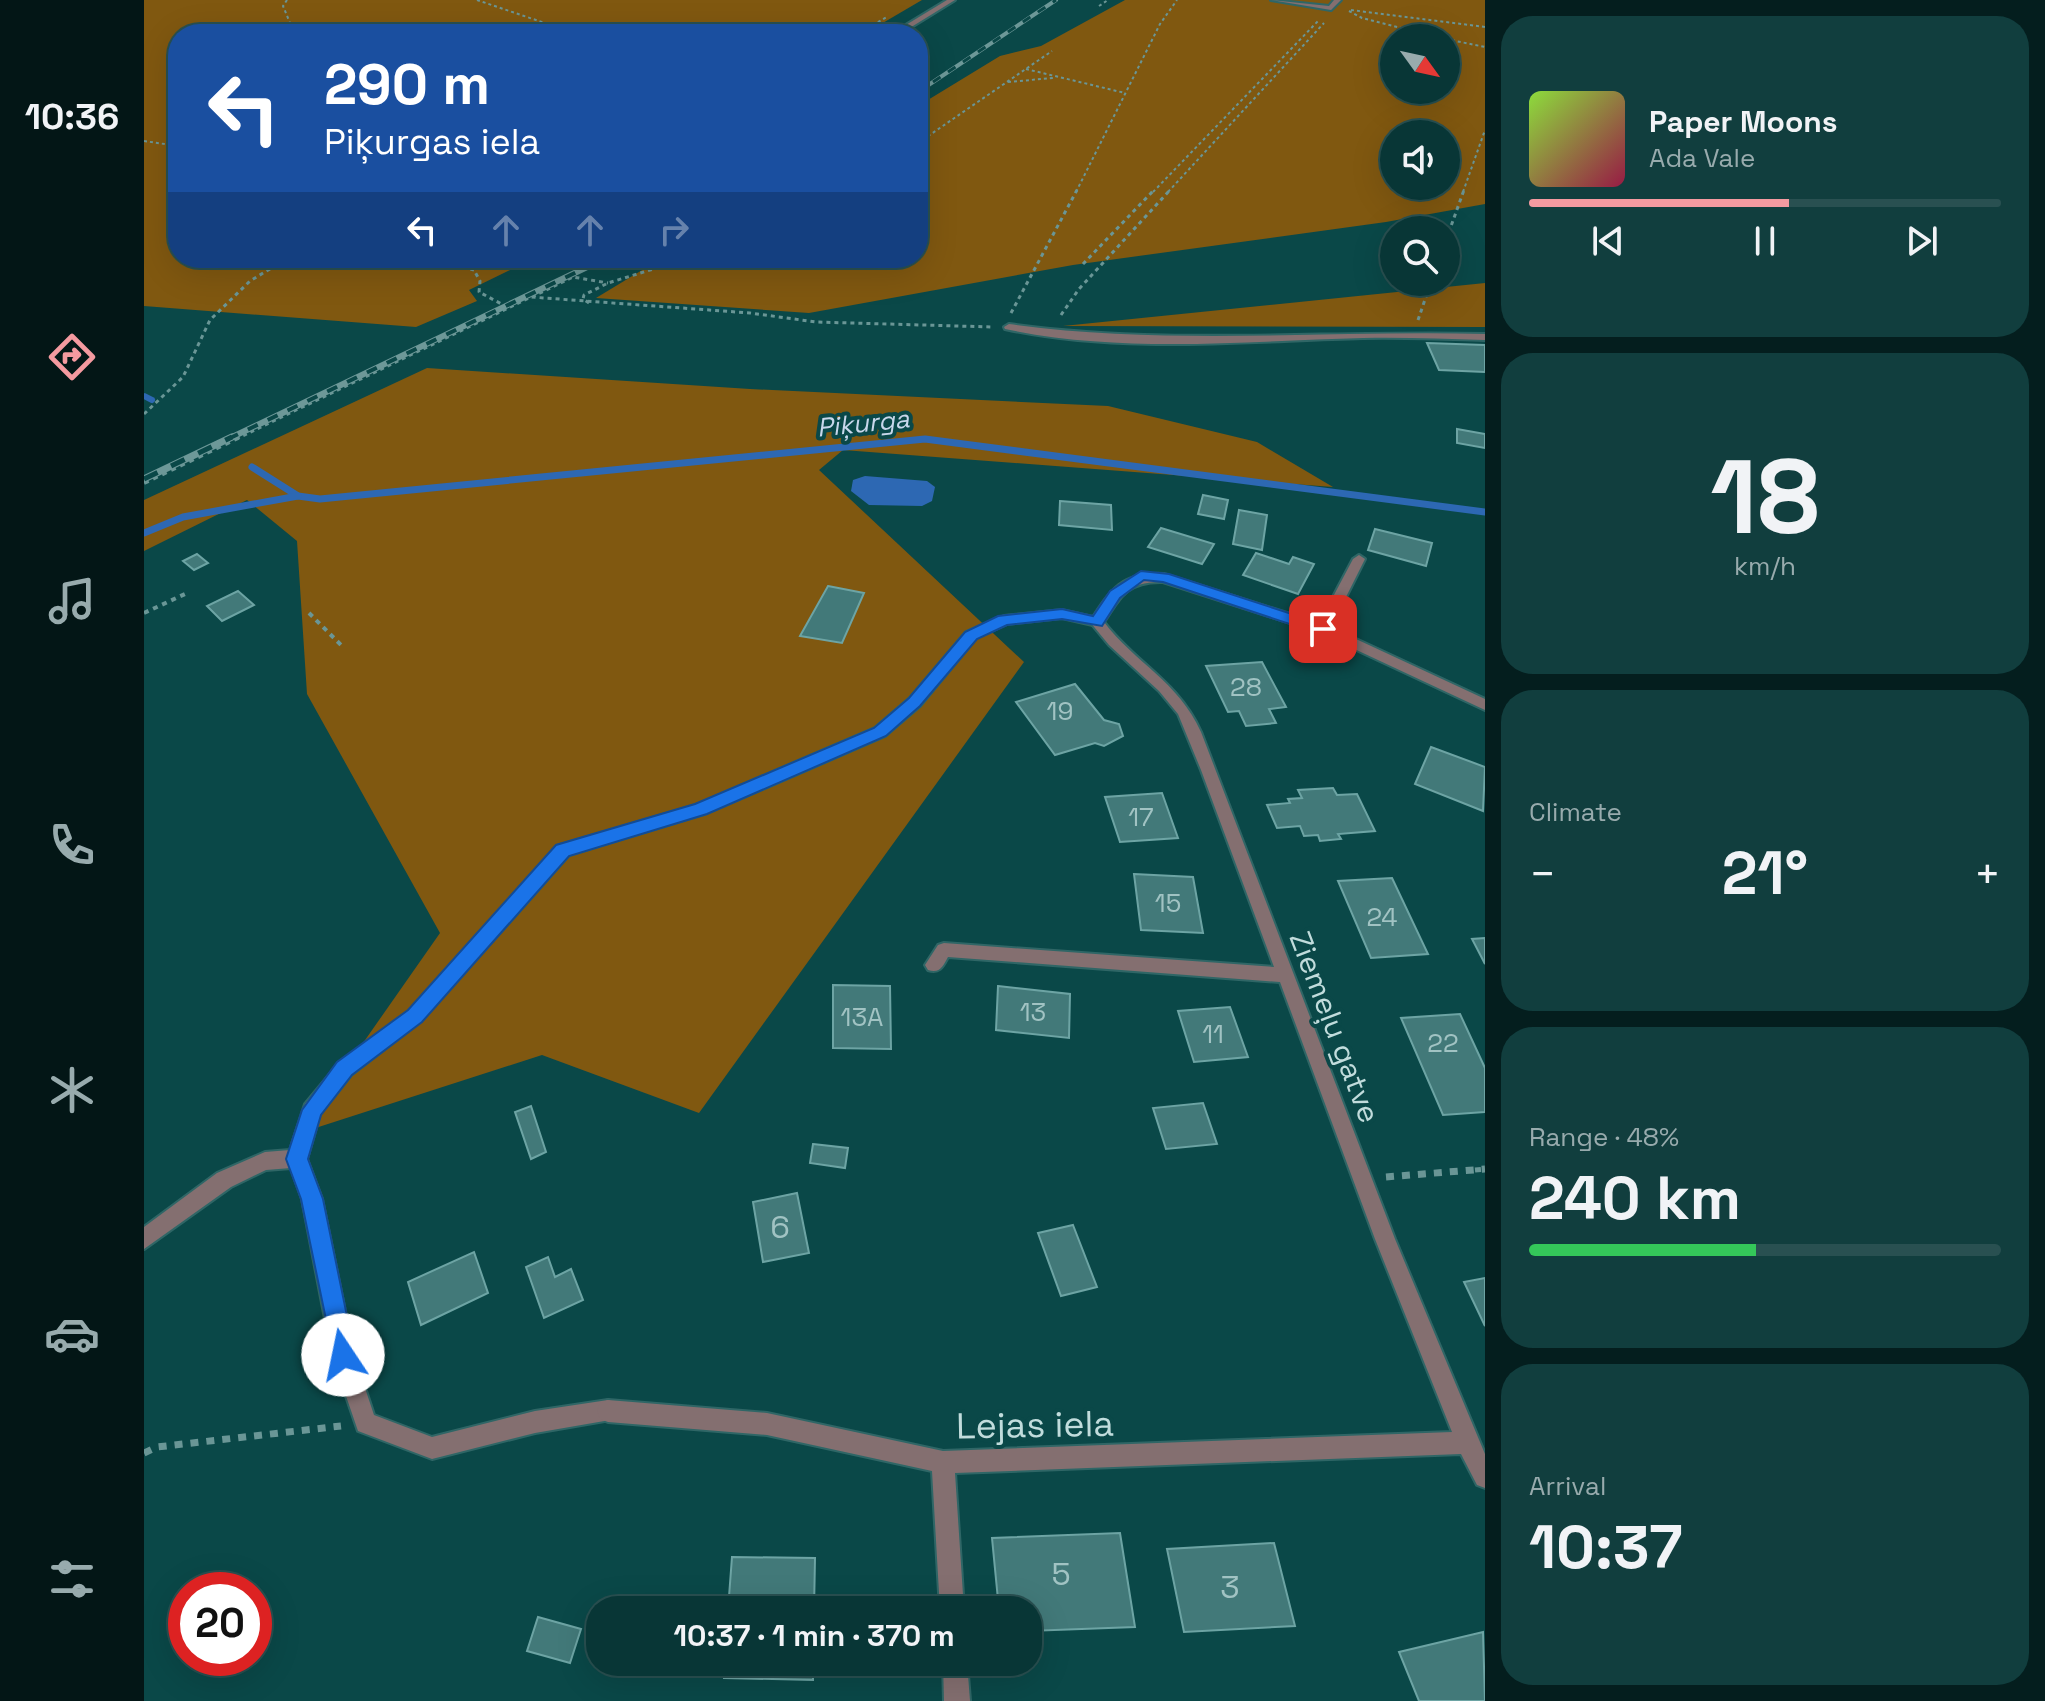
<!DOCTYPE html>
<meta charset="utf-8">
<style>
:root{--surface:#083636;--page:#113e3e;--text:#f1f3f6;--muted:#98abad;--line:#295051;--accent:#f49aa0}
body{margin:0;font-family:"Space Grotesk",sans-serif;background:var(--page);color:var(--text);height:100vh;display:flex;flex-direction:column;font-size:30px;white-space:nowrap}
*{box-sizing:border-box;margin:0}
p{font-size:26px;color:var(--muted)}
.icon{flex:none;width:44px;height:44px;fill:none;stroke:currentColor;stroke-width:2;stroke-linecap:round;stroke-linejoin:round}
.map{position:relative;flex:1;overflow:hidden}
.panel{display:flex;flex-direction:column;gap:16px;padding:16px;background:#041e1e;width:560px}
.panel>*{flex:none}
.banner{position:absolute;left:24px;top:24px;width:760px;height:244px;border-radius:32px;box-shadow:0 8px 32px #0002,0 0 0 2px var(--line);background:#1a4fa0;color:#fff;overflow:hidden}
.needle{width:52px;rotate:123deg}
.controls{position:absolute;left:1236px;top:24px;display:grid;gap:16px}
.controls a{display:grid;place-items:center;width:80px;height:80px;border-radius:50%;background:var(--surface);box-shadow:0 8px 32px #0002,0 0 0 2px var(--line);font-size:40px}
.speed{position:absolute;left:24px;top:1572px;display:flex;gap:16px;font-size:40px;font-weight:700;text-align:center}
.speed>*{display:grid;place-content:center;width:104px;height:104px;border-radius:50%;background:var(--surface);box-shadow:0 8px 32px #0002,0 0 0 2px var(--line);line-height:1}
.speed .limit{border:12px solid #d22;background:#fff;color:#111}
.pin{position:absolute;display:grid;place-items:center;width:68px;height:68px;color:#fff;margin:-34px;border-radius:16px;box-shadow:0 4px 12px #0006}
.me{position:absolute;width:88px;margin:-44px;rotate:349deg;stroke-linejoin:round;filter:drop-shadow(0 0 6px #0008)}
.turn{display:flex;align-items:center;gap:28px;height:168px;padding:0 24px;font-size:36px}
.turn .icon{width:104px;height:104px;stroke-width:2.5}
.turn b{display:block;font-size:56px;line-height:68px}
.lanes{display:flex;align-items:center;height:76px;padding:0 24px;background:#0003;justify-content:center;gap:40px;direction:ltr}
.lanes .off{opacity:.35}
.big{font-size:60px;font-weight:700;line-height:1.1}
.panel .widget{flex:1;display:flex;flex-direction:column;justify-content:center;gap:12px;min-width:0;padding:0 28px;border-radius:32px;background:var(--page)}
.panel .dial{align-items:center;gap:0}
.dial b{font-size:104px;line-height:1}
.song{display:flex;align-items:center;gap:24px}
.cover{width:96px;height:96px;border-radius:12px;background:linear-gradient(135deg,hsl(90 70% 55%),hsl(340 70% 35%))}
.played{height:8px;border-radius:4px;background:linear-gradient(90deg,var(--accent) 55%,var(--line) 55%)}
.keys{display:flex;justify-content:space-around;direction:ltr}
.heat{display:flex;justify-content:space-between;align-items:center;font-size:44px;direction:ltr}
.charge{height:12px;border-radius:6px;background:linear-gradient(90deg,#34c759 48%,var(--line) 0)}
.trip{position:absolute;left:442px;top:1596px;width:456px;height:80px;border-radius:32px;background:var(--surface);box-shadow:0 8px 32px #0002,0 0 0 2px var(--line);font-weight:700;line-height:80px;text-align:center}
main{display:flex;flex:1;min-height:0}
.dock{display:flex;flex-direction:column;width:144px;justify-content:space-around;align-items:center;background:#031616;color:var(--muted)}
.dock .icon{width:56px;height:56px}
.dock .selected{color:var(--accent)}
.dock b{font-size:36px;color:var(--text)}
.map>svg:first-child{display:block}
</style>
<main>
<nav class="dock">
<b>10:36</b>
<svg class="icon selected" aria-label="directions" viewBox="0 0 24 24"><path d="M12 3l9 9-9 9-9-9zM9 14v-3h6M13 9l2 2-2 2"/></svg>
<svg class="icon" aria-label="music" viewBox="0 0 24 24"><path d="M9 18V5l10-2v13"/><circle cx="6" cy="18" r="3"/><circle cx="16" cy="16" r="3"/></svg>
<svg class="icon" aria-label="phone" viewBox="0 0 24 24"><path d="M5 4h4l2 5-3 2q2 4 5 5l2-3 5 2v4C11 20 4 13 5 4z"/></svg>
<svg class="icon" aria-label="climate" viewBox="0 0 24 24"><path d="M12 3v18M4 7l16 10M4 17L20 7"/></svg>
<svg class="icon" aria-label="car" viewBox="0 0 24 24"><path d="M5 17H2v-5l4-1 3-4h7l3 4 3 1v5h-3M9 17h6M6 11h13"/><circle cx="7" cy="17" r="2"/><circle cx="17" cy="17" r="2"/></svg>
<svg class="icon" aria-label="filters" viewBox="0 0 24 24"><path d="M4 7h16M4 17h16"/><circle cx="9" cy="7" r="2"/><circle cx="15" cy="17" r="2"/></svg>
</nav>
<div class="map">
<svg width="1341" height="1701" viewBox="0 0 1341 1701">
<rect width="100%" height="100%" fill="#0a4848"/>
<!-- green -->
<g fill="#805810" fill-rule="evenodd">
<path d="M0 0H778L720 34H34V258H391L325 290 333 301 272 327 0 306Z"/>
<path d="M981 0H1341V204L1242 222 929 265 665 313 452 298 518 258H774V106L856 56 897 46ZM1250 38H1302V90H1250ZM1250 134H1302V186H1250Z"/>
<path d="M1341 283V327L919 326Z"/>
<path d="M283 368 606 389 964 406 1113 442 1189 487 699 450 675 470 880 662 555 1113 398 1055 156 1133 296 933 163 694 153 541 103 500 0 551V500Z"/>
</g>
<!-- water -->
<path fill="#2d68b3" d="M721 476 783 481 791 487 788 501 778 506 725 505 707 491 709 480Z"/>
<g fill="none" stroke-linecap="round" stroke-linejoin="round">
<!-- stream-far1 -->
<path stroke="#2d68b3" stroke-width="6" d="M0 396 8 400"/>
<!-- stream -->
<g stroke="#2d68b3" stroke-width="7">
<path d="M108 467 154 496 176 499 781 439 1341 512"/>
<path d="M0 533 39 517 154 496"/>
</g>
</g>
<!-- building -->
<g fill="#427979" stroke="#6da4a4" stroke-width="2">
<path d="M1283 343 1341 345V372L1295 370Z"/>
<path d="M1313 429 1341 434V448L1313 443Z"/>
<path d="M1059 495 1084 500 1080 519 1054 514Z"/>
<path d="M916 501 967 505 968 530 915 525Z"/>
<path d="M1095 510 1123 515 1118 550 1089 544Z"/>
<path d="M1017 528 1070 544 1058 564 1004 547Z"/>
<path d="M1231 529 1288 543 1282 566 1224 550Z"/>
<path d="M1112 553 1145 564 1149 557 1170 564 1154 594 1099 575Z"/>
<path d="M53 554 64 563 50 570 39 561Z"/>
<path d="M684 586 720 593 698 643 656 636Z"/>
<path d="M94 591 110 605 78 621 63 606Z"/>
<path d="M1118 662 1142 707 1125 709 1132 723 1102 726 1095 711 1084 712 1062 666Z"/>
<path d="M931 684 960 720 975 724 979 736 960 746 951 743 911 755 872 702Z"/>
<path d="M1287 747 1341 767 1339 811 1271 784Z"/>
<path d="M1189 788 1193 795 1213 794 1231 831 1194 834 1197 839 1176 841 1174 835 1160 836 1156 826 1133 828 1123 805 1146 803 1144 799 1158 798 1154 790Z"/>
<path d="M1018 793 1034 838 976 842 961 797Z"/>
<path d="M990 874 1049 877 1059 933 997 930Z"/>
<path d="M1248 878 1284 954 1227 958 1194 881Z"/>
<path d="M1341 938V964L1328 939Z"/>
<path d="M689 985 746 986 747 1049 689 1048Z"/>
<path d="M854 986 926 994 925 1038 852 1030Z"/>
<path d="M1086 1007 1104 1057 1050 1062 1034 1011Z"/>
<path d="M1316 1014 1341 1068V1112L1299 1115 1257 1018Z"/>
<path d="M1059 1103 1073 1144 1022 1149 1009 1108Z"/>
<path d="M387 1106 402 1152 387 1159 371 1112Z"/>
<path d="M669 1144 704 1148 701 1168 666 1163Z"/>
<path d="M653 1193 665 1253 619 1262 609 1202Z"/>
<path d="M929 1225 953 1287 917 1296 894 1233Z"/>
<path d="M330 1252 344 1293 277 1325 264 1282Z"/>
<path d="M404 1257 411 1277 427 1269 439 1300 400 1318 382 1267Z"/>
<path d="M1341 1278V1326L1320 1282Z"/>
<path d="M976 1533 991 1627 884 1631V1610H855L848 1538Z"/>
<path d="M1130 1543 1151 1626 1040 1632 1023 1549Z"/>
<path d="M588 1557 671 1558 670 1610H584Z"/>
<path d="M394 1617 437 1629 426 1663 383 1651Z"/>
<path d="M1339 1632 1341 1701H1275L1255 1652Z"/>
<path d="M581 1662H669V1680L580 1678Z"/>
</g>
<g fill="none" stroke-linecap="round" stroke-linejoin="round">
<defs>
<g id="lane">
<path d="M803 0H811L756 34H747Z"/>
<path d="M1215 555 1221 559 1186 629 1179 634 1174 632 1172 629 1209 559Z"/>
<path d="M918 610 958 619 960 622 953 626 918 618 863 624 832 638 776 706 741 736 563 813 425 855 277 1021 207 1075 176 1114 163 1159 178 1199 210 1355 230 1415 288 1437 391 1411 464 1400 472 1403 475 1411 472 1419 391 1433 288 1459 214 1431 188 1355 158 1199 147 1168 122 1170 87 1187 0 1249V1227L73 1173 121 1152 146 1150 161 1104 195 1063 265 1011 413 846 552 805 731 728 766 698 822 632 860 616Z"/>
</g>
<g id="street">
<path d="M1127 0 1185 6 1190 0H1197L1187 10Z"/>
<path d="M865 324C1023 346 1182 330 1341 334V340C1300 339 1260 337 1219 338 1101 341 978 354 861 329L860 327Z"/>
<path d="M1020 574 1184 626 1341 699V710L1174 632 1019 582C985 581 977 595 960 622 991 663 1034 681 1057 732L1251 1239 1341 1454V1488L1333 1485 1317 1454 811 1473 820 1610H796L788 1471 623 1435 464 1422 456 1419 453 1411 456 1403 464 1400 623 1413 799 1451 1308 1432 1231 1239 1136 982 804 957C799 966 796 974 784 970L781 965 794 945 800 943 1130 967 1057 770 1034 714 1015 691 965 645 946 622C967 589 978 572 1020 574Z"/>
<path d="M799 1662H823L826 1701H800Z"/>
</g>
</defs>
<!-- lane casing -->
<use href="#lane" stroke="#2f6666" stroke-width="4"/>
<!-- street casing -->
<use href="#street" stroke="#2f6666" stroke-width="4"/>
<!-- path-far4 -->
<g stroke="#6a9696" stroke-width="2" stroke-dasharray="3 3" stroke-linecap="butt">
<path d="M143 0 139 6 146 23 157 34"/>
<path d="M333 0 433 34"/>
<path d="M955 6 964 0"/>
<path d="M1207 10 1341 27"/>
<path d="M1205 11 1218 18 1296 38"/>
<path d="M713 34 743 17"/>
<path d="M1302 39 1341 47"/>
<path d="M882 69 981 93"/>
<path d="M864 82 909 78"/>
<path d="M0 141 34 146"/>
<path d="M774 143 908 51"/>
<path d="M932 192 1016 24 1033 0"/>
<path d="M1009 192 1175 20"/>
<path d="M1024 192 1180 23"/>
<path d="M1319 192 1341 130"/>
</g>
<!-- path-far3 -->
<g stroke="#6a9696" stroke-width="3" stroke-dasharray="4 4" stroke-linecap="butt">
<path d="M1302 240 1320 190"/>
<path d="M245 258 267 261 287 258"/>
<path d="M288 258 330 270"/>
<path d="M333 258 330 270 336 281 335 292 365 308"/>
<path d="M939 264 1010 190"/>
<path d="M388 297 429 277 464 283"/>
<path d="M445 303 439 299 440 295 464 283 545 258"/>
<path d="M867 313 933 190"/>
<path d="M917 315 935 289 1026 190"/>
<path d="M1274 320 1287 282"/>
<path d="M0 414 39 377 66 320 106 281 144 258"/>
<path d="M92 439 387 297 606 313 672 322 849 327"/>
</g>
<!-- path-far2 -->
<g stroke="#6a9696" stroke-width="4" stroke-dasharray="5 5" stroke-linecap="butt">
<path d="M0 483 96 437"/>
<path d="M0 613 41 594"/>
<path d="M165 613 197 645"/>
</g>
<!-- path-far1 -->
<path stroke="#6a9696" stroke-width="5" stroke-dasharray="6 6" stroke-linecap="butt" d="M1331 1170 1341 1169"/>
<!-- path -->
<g stroke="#6a9696" stroke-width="7" stroke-dasharray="8 8" stroke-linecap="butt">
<path d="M1242 1177 1341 1169"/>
<path d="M0 1453 13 1447 197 1426"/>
</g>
<!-- lane -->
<use href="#lane" fill="#846f70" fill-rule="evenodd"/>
<!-- street -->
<use href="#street" fill="#846f70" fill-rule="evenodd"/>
<defs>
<path id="rail-far2" d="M774 92 912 0"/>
<path id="rail-far1" d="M84 439 462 258"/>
<path id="rail" d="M0 479 88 437"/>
</defs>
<!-- rail-far2 casing -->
<use href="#rail-far2" stroke="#6d9898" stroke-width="4"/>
<!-- rail-far1 casing -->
<use href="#rail-far1" stroke="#6d9898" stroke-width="6"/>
<!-- rail casing -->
<use href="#rail" stroke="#6d9898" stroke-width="7"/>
<!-- rail-far2 -->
<use href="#rail-far2" stroke="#0a4848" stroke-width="3" stroke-dasharray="9" stroke-linecap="butt"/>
<!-- rail-far1 -->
<use href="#rail-far1" stroke="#0a4848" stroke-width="4" stroke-dasharray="11" stroke-linecap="butt"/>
<!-- rail -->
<use href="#rail" stroke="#0a4848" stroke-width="5" stroke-dasharray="15" stroke-linecap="butt"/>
</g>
<!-- route -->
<path fill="#1a73e8" stroke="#114b97" stroke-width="2" d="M997 571 1025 574 1185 626 1187 629 1179 635 1019 582 1000 580 976 598 958 626 918 619 863 625 833 639 776 706 742 736 563 814 425 856 278 1022 208 1075 177 1115 164 1159 179 1199 211 1355 208 1363 199 1367 191 1363 157 1199 142 1159 158 1110 193 1062 264 1010 412 845 551 804 730 728 765 698 821 632 854 616 918 609 949 616 966 591Z"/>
<g text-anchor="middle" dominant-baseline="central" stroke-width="8" stroke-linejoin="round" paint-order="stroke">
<!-- far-water labels -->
<g font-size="26" font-style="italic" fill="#c8d7eb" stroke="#0a4848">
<text transform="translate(719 423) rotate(-6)">Piķurga</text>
</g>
<!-- number labels -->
<g font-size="26" fill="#a1c3c3">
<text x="1102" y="687">28</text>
<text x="916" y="711">19</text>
<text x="997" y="817">17</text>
<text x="1024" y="903">15</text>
<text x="1238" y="917">24</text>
<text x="889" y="1012">13</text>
<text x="718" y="1017">13A</text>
<text x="1069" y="1034">11</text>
<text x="1299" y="1043">22</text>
</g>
<!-- street labels -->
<g font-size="30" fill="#c1dcdc" stroke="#0a4848">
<text transform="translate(1191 1027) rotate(69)">Ziemeļu gatve</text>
</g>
<!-- near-number labels -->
<g font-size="32" fill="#a1c3c3">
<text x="636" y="1227">6</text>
<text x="917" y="1574">5</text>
<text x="1086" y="1587">3</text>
</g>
<!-- near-street labels -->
<g font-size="36" fill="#c1dcdc" stroke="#0a4848">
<text transform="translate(891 1425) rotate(-1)">Lejas iela</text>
</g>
</g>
</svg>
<div class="controls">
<a><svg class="needle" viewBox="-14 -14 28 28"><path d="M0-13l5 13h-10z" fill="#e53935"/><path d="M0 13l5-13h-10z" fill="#98abad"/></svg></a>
<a><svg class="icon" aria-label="sound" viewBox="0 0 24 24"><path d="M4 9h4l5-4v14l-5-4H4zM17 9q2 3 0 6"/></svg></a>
<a><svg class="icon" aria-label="search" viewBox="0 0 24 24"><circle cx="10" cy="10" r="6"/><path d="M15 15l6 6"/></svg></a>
</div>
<div class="speed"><div class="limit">20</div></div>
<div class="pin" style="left:1179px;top:629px;background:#d93025"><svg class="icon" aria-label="arrive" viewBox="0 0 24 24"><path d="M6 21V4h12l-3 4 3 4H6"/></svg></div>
<svg class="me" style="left:199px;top:1355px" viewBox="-20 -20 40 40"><circle r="19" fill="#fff"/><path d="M0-13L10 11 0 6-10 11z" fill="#1a73e8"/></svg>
<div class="trip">10:37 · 1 min · 370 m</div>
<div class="banner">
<div class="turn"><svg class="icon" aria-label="left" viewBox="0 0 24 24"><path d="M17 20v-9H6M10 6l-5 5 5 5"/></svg><div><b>290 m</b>Piķurgas iela</div></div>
<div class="lanes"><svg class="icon" aria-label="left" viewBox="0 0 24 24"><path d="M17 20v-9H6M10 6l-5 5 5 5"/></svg><svg class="icon off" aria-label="ahead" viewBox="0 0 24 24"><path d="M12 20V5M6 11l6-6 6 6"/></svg><svg class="icon off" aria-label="ahead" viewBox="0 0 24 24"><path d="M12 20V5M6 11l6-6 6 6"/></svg><svg class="icon off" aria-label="right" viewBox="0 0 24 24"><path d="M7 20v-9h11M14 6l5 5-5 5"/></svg></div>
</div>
</div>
<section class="panel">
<div class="widget">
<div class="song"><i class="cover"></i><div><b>Paper Moons</b><p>Ada Vale</p></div></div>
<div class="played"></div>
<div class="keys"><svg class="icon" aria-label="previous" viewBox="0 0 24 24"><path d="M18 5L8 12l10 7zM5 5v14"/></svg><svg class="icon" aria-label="pause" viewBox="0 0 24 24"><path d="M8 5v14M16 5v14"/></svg><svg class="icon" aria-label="next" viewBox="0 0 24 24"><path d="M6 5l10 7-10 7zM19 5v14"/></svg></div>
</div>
<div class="widget dial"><b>18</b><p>km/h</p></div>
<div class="widget"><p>Climate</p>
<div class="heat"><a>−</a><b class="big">21°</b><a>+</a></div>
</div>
<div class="widget"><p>Range · 48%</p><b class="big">240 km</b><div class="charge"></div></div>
<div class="widget"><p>Arrival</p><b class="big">10:37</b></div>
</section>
</main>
